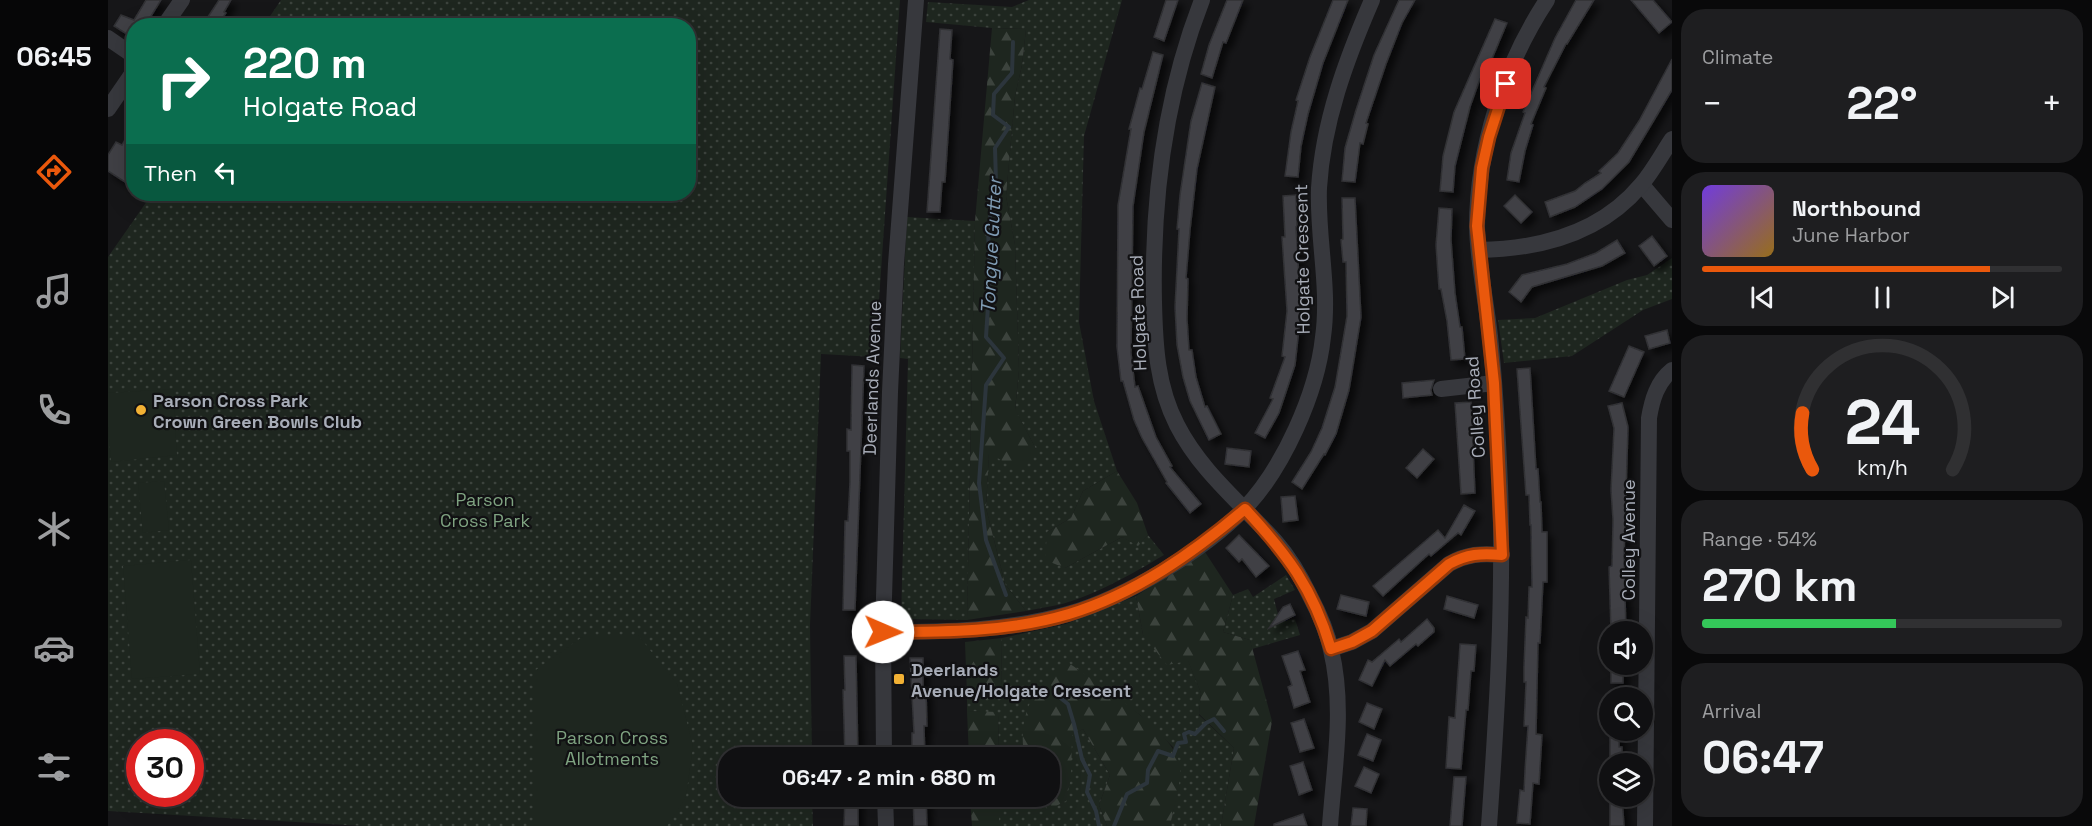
<!DOCTYPE html>
<meta charset="utf-8">
<style>
:root{--surface:#101012;--page:#1e1e20;--text:#f1f3f6;--muted:#9c9d9f;--line:#303032;--accent:#ea580c}
body{margin:0;font-family:"Space Grotesk",sans-serif;background:var(--page);color:var(--text);height:100vh;display:flex;flex-direction:column;font-size:22px;white-space:nowrap}
*{box-sizing:border-box;margin:0}
p{font-size:20px;color:var(--muted)}
.icon{flex:none;width:33px;height:33px;fill:none;stroke:currentColor;stroke-width:2;stroke-linecap:round;stroke-linejoin:round}
.map{position:relative;flex:1;overflow:hidden}
.drawer{display:flex;flex-direction:column;gap:9px;padding:9px;background:#09090a;width:420px}
.drawer>*{flex:none}
.banner{position:absolute;left:18px;top:18px;width:570px;height:183px;border-radius:24px;box-shadow:0 6px 24px #0002,0 0 0 2px var(--line);background:#0b6e4f;color:#fff;overflow:hidden}
.fabs{position:absolute;left:1491px;top:621px;display:grid;gap:12px}
.fabs a{display:grid;place-items:center;width:54px;height:54px;border-radius:50%;background:var(--surface);box-shadow:0 6px 24px #0002,0 0 0 2px var(--line);font-size:30px}
.speed{position:absolute;left:18px;top:729px;display:flex;gap:12px;font-size:30px;font-weight:700;text-align:center}
.speed>*{display:grid;place-content:center;width:78px;height:78px;border-radius:50%;background:var(--surface);box-shadow:0 6px 24px #0002,0 0 0 2px var(--line);line-height:1}
.speed .limit{border:9px solid #d22;background:#fff;color:#111}
.pin{position:absolute;display:grid;place-items:center;width:51px;height:51px;color:#fff;margin:-26px;border-radius:12px;box-shadow:0 3px 9px #0006}
.me{position:absolute;width:66px;margin:-33px;rotate:91deg;stroke-linejoin:round;filter:drop-shadow(0 0 4px #0008)}
.turn{display:flex;align-items:center;gap:21px;height:126px;padding:0 18px;font-size:27px}
.turn .icon{width:78px;height:78px;stroke-width:2.5}
.turn b{display:block;font-size:42px;line-height:51px}
.then{display:flex;align-items:center;height:57px;padding:0 18px;background:#0003;gap:12px;font-size:22px}
.big{font-size:45px;font-weight:700;line-height:1.1}
.drawer .card{flex:1;display:flex;flex-direction:column;justify-content:center;gap:9px;min-width:0;padding:0 21px;border-radius:24px;background:var(--page)}
.drawer .dial{align-items:center;gap:0}
.dial svg{height:156px;overflow:visible;fill:none;stroke:var(--line);stroke-width:7;stroke-linecap:round;text-anchor:middle}
.dial text{fill:var(--text);stroke:none}
.song{display:flex;align-items:center;gap:18px}
.cover{width:72px;height:72px;border-radius:9px;background:linear-gradient(135deg,hsl(260 70% 55%),hsl(40 70% 35%))}
.played{height:6px;border-radius:3px;background:linear-gradient(90deg,var(--accent) 80%,var(--line) 80%)}
.keys{display:flex;justify-content:space-around;direction:ltr}
.heat{display:flex;justify-content:space-between;align-items:center;font-size:33px;direction:ltr}
.charge{height:9px;border-radius:4px;background:linear-gradient(90deg,#34c759 54%,var(--line) 0)}
.trip{position:absolute;left:610px;top:747px;width:342px;height:60px;border-radius:24px;background:var(--surface);box-shadow:0 6px 24px #0002,0 0 0 2px var(--line);font-weight:700;line-height:60px;text-align:center}
main{display:flex;flex:1;min-height:0}
.tab-bar{display:flex;flex-direction:column;width:108px;justify-content:space-around;align-items:center;background:#060607;color:var(--muted)}
.tab-bar .icon{width:42px;height:42px}
.tab-bar .current{color:var(--accent)}
.tab-bar b{font-size:27px;color:var(--text)}
.map>svg:first-child{display:block}
</style>
<main>
<nav class="tab-bar">
<b>06:45</b>
<svg class="icon current" aria-label="directions" viewBox="0 0 24 24"><path d="M12 3l9 9-9 9-9-9zM9 14v-3h6M13 9l2 2-2 2"/></svg>
<svg class="icon" aria-label="music" viewBox="0 0 24 24"><path d="M9 18V5l10-2v13"/><circle cx="6" cy="18" r="3"/><circle cx="16" cy="16" r="3"/></svg>
<svg class="icon" aria-label="phone" viewBox="0 0 24 24"><path d="M5 4h4l2 5-3 2q2 4 5 5l2-3 5 2v4C11 20 4 13 5 4z"/></svg>
<svg class="icon" aria-label="climate" viewBox="0 0 24 24"><path d="M12 3v18M4 7l16 10M4 17L20 7"/></svg>
<svg class="icon" aria-label="car" viewBox="0 0 24 24"><path d="M5 17H2v-5l4-1 3-4h7l3 4 3 1v5h-3M9 17h6M6 11h13"/><circle cx="7" cy="17" r="2"/><circle cx="17" cy="17" r="2"/></svg>
<svg class="icon" aria-label="filters" viewBox="0 0 24 24"><path d="M4 7h16M4 17h16"/><circle cx="9" cy="7" r="2"/><circle cx="15" cy="17" r="2"/></svg>
</nav>
<div class="map">
<svg width="1564" height="826" viewBox="0 0 1564 826">
<defs>
<pattern id="grass-dots" width="8" height="8" patternUnits="userSpaceOnUse" patternTransform="scale(1.5)"><rect width="8" height="8" fill="#1e261f"/><path d="M2 2h.1M6 6h.1" fill="none" stroke="#3c433d" stroke-width="1.8" stroke-linecap="round"/></pattern>
<pattern id="forest-firs" width="22" height="20" patternUnits="userSpaceOnUse" patternTransform="scale(1.5)"><rect width="22" height="20" fill="#1e261f"/><path d="M5 1l3.5 6h-7zM16 11l3.5 6h-7z" fill="#3c433d"/></pattern>
<filter id="shadow"><feDropShadow dx="5.5" dy="5.5" stdDeviation="3" flood-color="#0009"/></filter>
</defs>
<rect width="100%" height="100%" fill="#161618"/>
<!-- grass -->
<g fill="url(#grass-dots)" fill-rule="evenodd">
<path d="M173 0H792L767 357 713 354 702 626 704 757 621 758V796L704 797 705 826H255L0 811V257L44 194H580V26L156 25ZM32 742H82V794H32Z"/>
<path d="M921 0H1014L976 136 971 322 986 401 1009 471 975 491 963 518 939 532 957 568 1014 537 1030 545 1040 535 1056 555C1024 574 986 596 950 605 939 607 928 609 918 611L897 584 878 508 881 452 928 449 907 410 911 370 907 245 898 196 907 96 914 65 918 29 884 28 818 22 820 2 904 7Z"/>
<path d="M799 217 867 221 859 620 793 619 800 359 792 358Z"/>
<path d="M1564 258V299L1535 310 1464 356 1396 363 1390 320 1427 318 1519 280 1539 275Z"/>
<path d="M1178 575 1187 590 1166 599 1172 622 1187 619 1192 635 1144 649 1142 640 1115 632 1125 595 1140 589 1145 597Z"/>
<path d="M1028 596 1035 635 1080 660 1093 693 1091 715 1126 748 1113 826H1062L1070 788 1065 747 1032 715 961 664 915 747 917 757H891L890 713 859 711V694L893 690 894 638 958 624Z"/>
<path d="M975 729 1002 775 991 805 999 826H891V797H932L941 809 963 778V735Z"/>
</g>
<!-- forest -->
<g fill="url(#forest-firs)">
<path d="M884 28 918 29 914 65 907 96 898 196 907 245 911 370 907 409 928 449 908 469 881 453 878 508 897 584 918 611 859 620 867 221Z"/>
<path d="M1009 471 1029 503 1040 535 1030 546 1014 537 957 568 937 560 939 532 963 518 975 491Z"/>
<path d="M1097 552 1125 595 1115 632 1142 640 1164 721 1146 826H1113L1126 748 1091 714 1093 693 1080 661 1059 665 1035 635 1028 596Z"/>
<path d="M894 638 893 690 859 694 857 642Z"/>
<path d="M961 663C988 683 1069 733 1072 766 1073 786 1066 807 1062 826H999L991 805 1002 775 975 729 964 735 963 778 958 801 940 810 932 797 942 796V758L917 757C911 735 917 701 934 685 942 677 952 670 961 663Z"/>
<path d="M859 711 890 712 891 757H861Z"/>
<path d="M862 797H891V826H864Z"/>
</g>
<!-- garden -->
<g fill="#1e261f">
<path d="M65 389 69 455 3 462 0 427V393Z"/>
<path d="M56 481 61 530 35 533 30 483Z"/>
<path d="M83 560 92 674 24 679 15 566Z"/>
<path d="M477 635H530L569 684 585 746 578 797 559 826H425V672Z"/>
</g>
<g fill="none" stroke-linecap="round" stroke-linejoin="round">
<!-- stream -->
<g stroke="#2c353c" stroke-width="4">
<path d="M898 595 878 540 871 483 878 385 896 358 878 337 882 275 880 230 888 182 887 148 901 127 885 115 886 94 904 73 905 42"/>
<path d="M950 696 960 704 966 724 974 759 982 775 979 792 988 811 991 826"/>
<path d="M1006 826 1019 794 1039 783 1040 770 1050 751 1065 756 1070 743 1078 742 1076 734 1081 732 1087 734 1098 723 1106 719 1116 731"/>
</g>
</g>
<!-- building -->
<g fill="#404145" stroke="#303034" stroke-width="1.5" filter="url(#shadow)">
<path d="M38 0H53L37 26H26V34L17 33 6 26 13 15 26 20Z"/>
<path d="M111 0H123L116 12 118 13 109 26H94Z"/>
<path d="M1058 0H1070L1056 41 1046 37Z"/>
<path d="M1119 0H1135L1118 43 1115 42 1104 78 1093 74 1101 45Z"/>
<path d="M1225 0H1240L1215 63 1200 114 1193 146 1190 177 1177 176 1183 132 1190 101 1188 100 1202 57Z"/>
<path d="M1291 0H1307L1294 23 1278 64 1258 123 1260 124 1255 144 1252 143 1247 182 1234 181 1237 148 1248 110 1266 55Z"/>
<path d="M1468 0H1486L1459 44H1458L1436 87 1438 88 1423 124 1425 125 1417 151 1411 182 1399 180 1403 153 1417 113 1415 112 1447 38Z"/>
<path d="M1523 0H1545L1564 22 1551 33Z"/>
<path d="M1387 19 1399 23 1375 80 1372 79 1362 107 1347 166 1345 192 1332 191 1335 156 1346 112Z"/>
<path d="M832 29 844 30 842 59 845 60 837 182H834L832 212H819Z"/>
<path d="M1045 52 1055 55 1036 132 1025 206 1023 353 1027 387 1030 386 1048 437 1064 466 1062 467 1093 504 1082 513 1058 483 1059 482 1034 438 1026 420 1015 381H1013L1009 347 1010 205 1023 129H1021L1032 88 1034 89Z"/>
<path d="M1564 59V90L1521 162 1494 189 1467 207 1442 217 1437 202 1467 191 1477 183 1493 173 1491 171 1510 153 1531 121Z"/>
<path d="M1094 83 1107 87 1089 169 1082 230 1078 278 1080 279 1079 319 1081 350H1084L1088 377 1097 407 1099 406 1113 434 1101 440 1082 401 1075 377 1069 345 1067 307 1071 229H1069L1072 195 1083 121Z"/>
<path d="M18 138 26 143V175L20 184 0 171V155L8 142 14 145Z"/>
<path d="M1188 195 1189 227H1188L1193 310 1189 347 1187 365 1171 413 1157 438 1147 433 1165 399 1162 398 1177 357 1174 356 1179 311 1174 237H1177L1175 196Z"/>
<path d="M1407 195 1424 212 1413 223 1396 206Z"/>
<path d="M1234 198H1247L1253 317 1241 390 1228 434 1217 455 1216 454 1194 489 1184 482 1203 452 1214 428 1227 387 1239 316 1238 262H1235L1233 240 1235 239Z"/>
<path d="M1331 208 1344 209 1343 240 1347 293 1352 327H1354L1357 359 1343 360 1339 321 1333 289H1331L1328 245Z"/>
<path d="M1544 236 1559 256 1546 266 1531 246Z"/>
<path d="M1509 240 1517 253 1494 266 1424 287 1413 302 1401 292 1414 275 1459 264 1488 253Z"/>
<path d="M1559 330 1562 343 1541 349 1537 336Z"/>
<path d="M1521 346 1536 352 1516 397 1501 391Z"/>
<path d="M744 365 756 366 747 610H735L737 521H740L742 481V451H739V429L743 430Z"/>
<path d="M1422 368 1428 469H1430L1432 502H1433L1434 532H1439V582H1435L1432 643H1430L1428 734 1434 735 1431 784 1425 783 1422 824 1409 823 1412 790 1416 791 1417 770 1420 726H1416L1418 682H1416V666L1418 617 1420 618 1421 587H1424L1423 525H1422L1421 495H1418L1409 369Z"/>
<path d="M1326 380 1323 390 1324 395 1295 398 1294 383Z"/>
<path d="M1363 402 1367 493 1353 494 1347 403Z"/>
<path d="M1514 403 1520 427 1516 558 1518 632H1503L1501 567 1504 566 1505 520 1503 490 1506 428 1500 406Z"/>
<path d="M1119 448 1143 451 1141 467 1117 464Z"/>
<path d="M1315 449 1326 459 1309 478 1298 468Z"/>
<path d="M1187 496 1190 520 1175 522 1173 497Z"/>
<path d="M1356 505 1367 511 1353 535 1350 533 1323 556 1321 554 1275 596 1265 586 1330 530 1337 538Z"/>
<path d="M1131 535 1161 566 1148 577 1134 559 1131 562 1118 548Z"/>
<path d="M1233 595 1261 602 1258 616 1229 609Z"/>
<path d="M1339 596 1370 605 1366 618 1336 609Z"/>
<path d="M1182 604 1187 615 1161 628 1175 607Z"/>
<path d="M1319 619 1326 628V632L1319 638 1310 646 1308 644 1282 666 1277 660 1264 686 1251 680 1260 660 1264 662 1291 639 1293 642Z"/>
<path d="M1352 644 1368 645 1366 671H1363L1360 710H1358L1353 769 1338 768 1341 717 1347 718Z"/>
<path d="M1190 651 1197 670 1192 671 1202 702 1186 708 1180 687 1184 685 1174 656Z"/>
<path d="M736 656H748L750 758H737L735 690H737Z"/>
<path d="M802 658H815V689H818L819 726H816L817 758H804V733H806Z"/>
<rect x="1503" y="664" width="12" height="19"/>
<path d="M1259 703 1274 709 1266 729 1251 722Z"/>
<path d="M1196 719 1206 748 1192 752 1183 723Z"/>
<path d="M1502 730H1511V747H1514V764H1502Z"/>
<path d="M1259 734 1273 740 1265 761 1250 755Z"/>
<path d="M1195 762 1204 790 1191 795 1182 766Z"/>
<path d="M1256 767 1271 774 1263 793 1247 786Z"/>
<path d="M1346 777H1358L1354 826H1342Z"/>
<path d="M737 796H750V826H736Z"/>
<path d="M805 796H818L819 826H806Z"/>
<path d="M1502 796H1514L1516 826H1502Z"/>
<path d="M1245 808 1259 809 1258 826H1243Z"/>
<path d="M1195 814 1199 826H1166V824Z"/>
</g>
<g fill="none" stroke-linecap="round" stroke-linejoin="round">
<!-- minor -->
<g stroke="#37383d" stroke-width="16">
<path d="M1094 0C1057 95 1044 201 1046 302 1047 346 1049 386 1069 425 1093 472 1134 504 1168 542 1182 558 1193 577 1202 596 1211 613 1219 631 1223 650 1237 707 1226 768 1222 826"/>
<path d="M56 26 74 0"/>
<path d="M0 38 26 56"/>
<path d="M0 109 26 71"/>
<path d="M1534 185 1564 220"/>
<path d="M1371 250C1432 249 1492 234 1533 185 1545 171 1554 154 1564 139"/>
<path d="M1333 389 1386 383"/>
<path d="M775 632C836 632 900 631 960 614 1018 597 1094 552 1136 509 1175 469 1209 393 1215 337 1222 287 1209 238 1211 188 1215 122 1238 60 1264 0"/>
<path d="M1223 649 1244 642 1264 631 1341 564C1359 554 1373 553 1394 555"/>
<path d="M776 758 775 632 782 392 788 264 808 0"/>
<path d="M777 796 778 826"/>
<path d="M1381 826C1389 712 1396 600 1392 485 1390 436 1387 385 1382 336 1378 300 1370 264 1369 227 1369 149 1396 65 1439 0"/>
<path d="M1537 826 1541 418C1544 400 1549 382 1564 370"/>
</g>
</g>
<g fill="none" stroke-linecap="round" stroke-linejoin="round">
<defs>
<path id="route" d="M775 632C836 632 901 632 961 614 1027 594 1085 553 1137 509 1179 554 1205 588 1223 649L1244 642 1264 631 1341 564C1359 554 1373 553 1394 555L1386 383 1369 226 1374 168 1381 137 1398 84"/>
</defs>
<!-- route casing -->
<use href="#route" stroke="#983908" stroke-width="15"/>
<!-- route -->
<use href="#route" stroke="#ea580c" stroke-width="10"/>
</g>
<!-- markers -->
<g fill="#f2b134" stroke="#111113" stroke-width="2">
<circle cx="33" cy="410" r="6"/>
<rect x="785" y="673" width="12" height="12" rx="3"/>
</g>
<g text-anchor="middle" dominant-baseline="central" stroke-width="4.5" stroke-linejoin="round" paint-order="stroke">
<!-- street labels -->
<g font-size="18" fill="#a8adb8" stroke="#111113">
<text transform="translate(1194 259) rotate(-91)">Holgate Crescent</text>
<text transform="translate(1030 313) rotate(-92)">Holgate Road</text>
<text transform="translate(764 378) rotate(-88)">Deerlands Avenue</text>
<text transform="translate(1367 407) rotate(-94)">Colley Road</text>
<text transform="translate(1520 540) rotate(-90)">Colley Avenue</text>
</g>
<!-- poi labels -->
<g font-size="18" font-weight="bold" fill="#a8adb8" stroke="#111113" text-anchor="start">
<text x="45" y="400">Parson Cross Park<tspan x="45" dy="21">Crown Green Bowls Club</tspan></text>
<text x="803" y="669">Deerlands<tspan x="803" dy="21">Avenue/Holgate Crescent</tspan></text>
</g>
<!-- park labels -->
<g font-size="18" fill="#7fa381" stroke="#111113">
<text x="377" y="499">Parson<tspan x="377" dy="21">Cross Park</tspan></text>
<text x="504" y="737">Parson Cross<tspan x="504" dy="21">Allotments</tspan></text>
</g>
<!-- water labels -->
<g font-size="20" font-style="italic" fill="#7f9bb3" stroke="#111113">
<text transform="translate(883 246) rotate(-87)">Tongue Gutter</text>
</g>
</g>
</svg>
<div class="fabs">
<a><svg class="icon" aria-label="sound" viewBox="0 0 24 24"><path d="M4 9h4l5-4v14l-5-4H4zM17 9q2 3 0 6"/></svg></a>
<a><svg class="icon" aria-label="search" viewBox="0 0 24 24"><circle cx="10" cy="10" r="6"/><path d="M15 15l6 6"/></svg></a>
<a><svg class="icon" aria-label="layers" viewBox="0 0 24 24"><path d="M12 4l9 5-9 5-9-5zM3 14l9 5 9-5"/></svg></a>
</div>
<div class="speed"><div class="limit">30</div></div>
<div class="pin" style="left:1398px;top:84px;background:#d93025"><svg class="icon" aria-label="arrive" viewBox="0 0 24 24"><path d="M6 21V4h12l-3 4 3 4H6"/></svg></div>
<svg class="me" style="left:775px;top:632px" viewBox="-20 -20 40 40"><circle r="19" fill="#fff"/><path d="M0-13L10 11 0 6-10 11z" fill="#ea580c"/></svg>
<div class="trip">06:47 · 2 min · 680 m</div>
<div class="banner">
<div class="turn"><svg class="icon" aria-label="right" viewBox="0 0 24 24"><path d="M7 20v-9h11M14 6l5 5-5 5"/></svg><div><b>220 m</b>Holgate Road</div></div>
<div class="then">Then<svg class="icon" aria-label="left" viewBox="0 0 24 24"><path d="M17 20v-9H6M10 6l-5 5 5 5"/></svg></div>
</div>
</div>
<section class="drawer">
<div class="card"><p>Climate</p>
<div class="heat"><a>−</a><b class="big">22°</b><a>+</a></div>
</div>
<div class="card">
<div class="song"><i class="cover"></i><div><b>Northbound</b><p>June Harbor</p></div></div>
<div class="played"></div>
<div class="keys"><svg class="icon" aria-label="previous" viewBox="0 0 24 24"><path d="M18 5L8 12l10 7zM5 5v14"/></svg><svg class="icon" aria-label="pause" viewBox="0 0 24 24"><path d="M8 5v14M16 5v14"/></svg><svg class="icon" aria-label="next" viewBox="0 0 24 24"><path d="M6 5l10 7-10 7zM19 5v14"/></svg></div>
</div>
<div class="card dial"><svg viewBox="0 0 100 80">
<path d="M14 69A42 42 0 1 1 86 69"/>
<path d="M14 69A42 42 0 0 1 9 40" stroke="#ea580c"/>
<text x="50" y="56" font-size="32" font-weight="700">24</text>
<text x="50" y="72" font-size="11">km/h</text>
</svg></div>
<div class="card"><p>Range · 54%</p><b class="big">270 km</b><div class="charge"></div></div>
<div class="card"><p>Arrival</p><b class="big">06:47</b></div>
</section>
</main>
